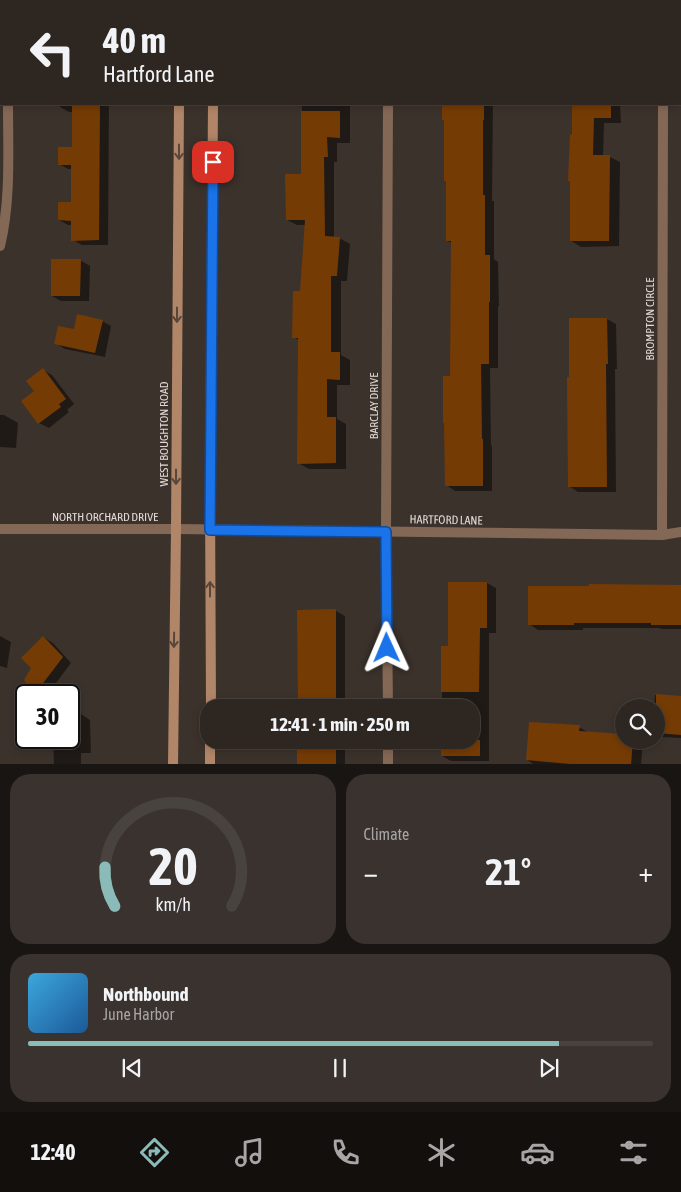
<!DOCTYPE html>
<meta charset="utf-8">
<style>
:root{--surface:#2d2621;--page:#39322e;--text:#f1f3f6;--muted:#a7a5a5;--line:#48433f;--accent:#8bbbb9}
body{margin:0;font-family:"Asap Condensed",sans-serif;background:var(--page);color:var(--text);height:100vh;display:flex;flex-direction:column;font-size:19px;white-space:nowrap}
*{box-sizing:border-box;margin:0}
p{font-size:16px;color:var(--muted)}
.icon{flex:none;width:28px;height:28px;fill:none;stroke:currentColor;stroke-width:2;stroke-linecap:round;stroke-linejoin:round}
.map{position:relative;height:764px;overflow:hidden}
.panel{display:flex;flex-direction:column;gap:10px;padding:10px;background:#191512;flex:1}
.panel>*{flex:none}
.banner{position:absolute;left:0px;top:0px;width:681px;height:105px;box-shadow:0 2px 8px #0003,0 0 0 1px var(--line);background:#2d2621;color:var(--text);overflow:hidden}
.buttons{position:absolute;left:615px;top:699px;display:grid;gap:10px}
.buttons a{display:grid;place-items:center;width:50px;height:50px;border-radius:50%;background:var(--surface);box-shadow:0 2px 8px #0003,0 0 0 1px var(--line);font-size:25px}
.speed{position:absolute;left:15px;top:684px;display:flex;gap:10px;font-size:25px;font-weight:700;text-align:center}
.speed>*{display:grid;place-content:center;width:65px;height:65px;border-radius:50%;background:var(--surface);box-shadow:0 2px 8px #0003,0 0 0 1px var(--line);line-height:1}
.speed .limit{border:2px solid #111;border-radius:8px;background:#fff;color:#111}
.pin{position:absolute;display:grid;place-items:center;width:42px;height:42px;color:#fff;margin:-21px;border-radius:10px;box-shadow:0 2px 8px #0006}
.me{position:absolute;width:55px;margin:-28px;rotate:359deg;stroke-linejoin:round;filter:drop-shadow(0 0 4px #0008)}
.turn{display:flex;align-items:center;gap:18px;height:105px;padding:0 20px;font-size:22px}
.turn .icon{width:65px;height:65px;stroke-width:2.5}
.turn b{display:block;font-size:35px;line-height:42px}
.big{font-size:38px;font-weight:700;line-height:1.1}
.panel .widget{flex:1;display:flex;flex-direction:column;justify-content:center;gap:8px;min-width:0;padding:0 18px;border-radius:20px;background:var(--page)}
.panel .dial{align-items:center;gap:0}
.dial svg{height:130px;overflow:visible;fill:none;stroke:var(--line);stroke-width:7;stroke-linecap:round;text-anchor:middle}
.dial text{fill:var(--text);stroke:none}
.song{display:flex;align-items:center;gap:15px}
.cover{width:60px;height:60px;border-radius:8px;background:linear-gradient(135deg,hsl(200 70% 55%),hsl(210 70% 35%))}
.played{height:5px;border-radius:2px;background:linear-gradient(90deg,var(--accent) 85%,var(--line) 85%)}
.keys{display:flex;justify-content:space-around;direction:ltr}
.heat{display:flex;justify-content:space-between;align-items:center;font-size:28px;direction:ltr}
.panel .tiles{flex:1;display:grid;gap:10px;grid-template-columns:1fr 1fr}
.widget:last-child{grid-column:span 2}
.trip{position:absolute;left:200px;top:699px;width:280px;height:50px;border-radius:20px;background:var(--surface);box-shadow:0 2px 8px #0003,0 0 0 1px var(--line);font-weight:700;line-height:50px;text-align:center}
.dock{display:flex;height:80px;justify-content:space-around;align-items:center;background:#120f0d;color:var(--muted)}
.dock .icon{width:35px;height:35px}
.dock .current{color:var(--accent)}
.dock b{font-size:22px;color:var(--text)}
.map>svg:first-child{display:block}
</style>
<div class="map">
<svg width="681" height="765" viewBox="0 0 681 765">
<rect width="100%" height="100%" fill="#3c322c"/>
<!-- shadow -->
<g fill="#0007">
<rect x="61" y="0" width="49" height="1"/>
<rect x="302" y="0" width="49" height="1"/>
<rect x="444" y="0" width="47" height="1"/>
<rect x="571" y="0" width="47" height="1"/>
<path d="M60 104H109L108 245H82L73 240V225H68L59 220 73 204V169H68L59 164 73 148V112H69L60 107Z"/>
<path d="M302 104H350V143H337V162H334V238H339L350 244 347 281H341V355L350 360V385H337V419L346 424V469H309L298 463 300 341 294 337 301 292 306 225H297L287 220 302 175Z"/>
<path d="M443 104H493L492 201H494V259L498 262 499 306H498V368H490L491 445 492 446V491H455L446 485 451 378 452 243 447 241 446 120 443 119Z"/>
<path d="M573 104H620L621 123H604L603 156 610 157 620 162 619 246 581 247 571 241Z"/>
<path d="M80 260 90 266 89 301H61L52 296Z"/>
<path d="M570 319H607L616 324 617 369H615L616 492H578L569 486Z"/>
<path d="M102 321 111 326 105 357 65 349 55 343 75 331Z"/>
<path d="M43 370 52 375 74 404 67 410 69 412 49 428 39 423 36 391Z"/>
<path d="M0 415H4L18 423 16 448 0 447Z"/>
<path d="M487 583 496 588V633H489V761H451L442 756V740H471V708H442V647H449Z"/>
<path d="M681 586V629H662L659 628H583V630H538L529 624Z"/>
<path d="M336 611 345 616V708H298Z"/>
<path d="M0 636 11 642 7 668 0 666Z"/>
<path d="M43 637 53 643 71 663 47 695H36L25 680 33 667Z"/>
<path d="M655 695 681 697V738L662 737 656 734V708H654Z"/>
<path d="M81 714 90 720 91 753H81V765H54L53 738H69V715Z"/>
<path d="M579 727 589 733 624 740H640L643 741 641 765H535L527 760Z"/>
<rect x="298" y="740" width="47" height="25"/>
</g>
<!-- building -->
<g fill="#753b04">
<path d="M72 104H100L99 240 71 241V221L58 220V202H71V165H58V147H72Z"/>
<path d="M442 104H484V120H483V195H485V255H490V302H489V364H481L482 439H483V486H445L444 423H443V376H450L451 241H446V181H444V120H442Z"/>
<path d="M572 104H611V118H594L593 155H610L609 241H570V181H568L570 134 572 135Z"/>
<path d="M301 111H340V138L327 137 328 157H324L325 236 340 237 337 276H331V352H340V380L327 379V417H336V463L297 464 298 338H292L293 291H300L305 220H286L285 174H301Z"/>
<path d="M51 259H81L80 296H51Z"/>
<path d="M77 314 103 320 95 353 54 344 58 326 74 329Z"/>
<path d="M569 318H607L608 364H606L607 487H568L567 377H569Z"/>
<path d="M43 368 66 399 59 404 61 407 38 424 21 401 34 391 26 381Z"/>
<path d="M448 582H487V628H480L479 692H441V646H448Z"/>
<path d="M589 584 681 585V625H651V623H574V625H528V586H589Z"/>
<path d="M336 609V708H298L297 610Z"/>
<path d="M43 636 63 657 34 695 24 680 31 668 21 658Z"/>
<path d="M656 694 681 696V735L656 733Z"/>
<path d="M529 722 580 725 579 731 624 734V740H633L631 765H581L526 760Z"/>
<rect x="441" y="740" width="39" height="16"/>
<rect x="297" y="741" width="39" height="24"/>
</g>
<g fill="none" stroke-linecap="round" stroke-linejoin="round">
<!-- street -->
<g stroke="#846856" stroke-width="10">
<path d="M8 1V0"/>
<path d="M389 1V0"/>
<path d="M663 1V0"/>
<path d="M0 246C11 200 8 151 8 104"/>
<path d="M0 529H176L662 535 681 532"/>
<path d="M662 535 663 104"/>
<path d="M388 708 386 532 388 104"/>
<path d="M388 740V765"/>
</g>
<!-- secondary -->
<g stroke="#b18567" stroke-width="10">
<path d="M180 1V0"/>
<path d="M214 1V0"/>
<path d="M211 708 210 494 213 104"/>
<path d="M173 765 176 529 179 104"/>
<path d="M210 765V740"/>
</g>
</g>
<!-- one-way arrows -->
<defs><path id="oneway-shaft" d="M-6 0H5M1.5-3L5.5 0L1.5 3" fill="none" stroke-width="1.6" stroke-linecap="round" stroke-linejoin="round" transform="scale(1.25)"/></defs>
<g stroke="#59473b">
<use href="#oneway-shaft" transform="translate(179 152) rotate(90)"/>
<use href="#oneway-shaft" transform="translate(177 315) rotate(90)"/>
<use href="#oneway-shaft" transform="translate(176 477) rotate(90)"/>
<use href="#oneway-shaft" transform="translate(210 589) rotate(-90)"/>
<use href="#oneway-shaft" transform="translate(174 640) rotate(91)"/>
</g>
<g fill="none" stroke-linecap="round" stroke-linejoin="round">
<defs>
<path id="route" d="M213 162 210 530 386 532 387 648"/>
</defs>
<!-- route casing -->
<use href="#route" stroke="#114b97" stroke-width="12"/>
<!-- route -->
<use href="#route" stroke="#1a73e8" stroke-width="9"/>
</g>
<g text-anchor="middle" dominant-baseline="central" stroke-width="5" stroke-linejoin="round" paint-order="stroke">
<!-- street labels -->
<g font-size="12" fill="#e0d9d5" stroke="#3c322c">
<text transform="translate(650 319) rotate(-90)">BROMPTON CIRCLE</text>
<text transform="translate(374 406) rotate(-90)">BARCLAY DRIVE</text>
<text transform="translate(164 434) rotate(-90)">WEST BOUGHTON ROAD</text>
<text x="105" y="517">NORTH ORCHARD DRIVE</text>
<text transform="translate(446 520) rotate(1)">HARTFORD LANE</text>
</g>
</g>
</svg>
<div class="buttons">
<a><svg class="icon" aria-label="search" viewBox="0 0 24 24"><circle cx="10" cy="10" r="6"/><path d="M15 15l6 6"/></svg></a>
</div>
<div class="speed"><div class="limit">30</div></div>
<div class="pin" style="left:213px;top:162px;background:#d93025"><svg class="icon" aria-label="arrive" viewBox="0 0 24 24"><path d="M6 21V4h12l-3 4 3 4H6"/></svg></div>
<svg class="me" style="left:387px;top:648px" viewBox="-20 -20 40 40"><path d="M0-17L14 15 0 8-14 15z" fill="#1a73e8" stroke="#fff" stroke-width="4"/></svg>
<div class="trip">12:41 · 1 min · 250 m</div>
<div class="banner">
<div class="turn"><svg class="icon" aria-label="left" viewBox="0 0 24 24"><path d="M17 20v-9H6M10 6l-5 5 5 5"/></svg><div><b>40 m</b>Hartford Lane</div></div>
</div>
</div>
<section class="panel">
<div class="tiles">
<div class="widget dial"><svg viewBox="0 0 100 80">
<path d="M14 69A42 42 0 1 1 86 69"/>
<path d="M14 69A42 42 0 0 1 8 45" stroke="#8bbbb9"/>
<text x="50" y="56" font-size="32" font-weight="700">20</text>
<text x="50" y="72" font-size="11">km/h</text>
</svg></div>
<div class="widget"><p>Climate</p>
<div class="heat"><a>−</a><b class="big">21°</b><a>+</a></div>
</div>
<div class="widget">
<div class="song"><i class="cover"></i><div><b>Northbound</b><p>June Harbor</p></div></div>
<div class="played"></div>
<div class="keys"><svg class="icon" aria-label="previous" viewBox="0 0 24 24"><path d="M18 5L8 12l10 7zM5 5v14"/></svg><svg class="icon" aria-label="pause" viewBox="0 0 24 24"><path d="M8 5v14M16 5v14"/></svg><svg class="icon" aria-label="next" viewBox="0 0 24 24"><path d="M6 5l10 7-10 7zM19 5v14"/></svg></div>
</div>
</div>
</section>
<nav class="dock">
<b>12:40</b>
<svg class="icon current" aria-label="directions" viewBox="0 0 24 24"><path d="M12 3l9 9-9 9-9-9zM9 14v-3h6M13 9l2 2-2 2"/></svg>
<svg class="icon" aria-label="music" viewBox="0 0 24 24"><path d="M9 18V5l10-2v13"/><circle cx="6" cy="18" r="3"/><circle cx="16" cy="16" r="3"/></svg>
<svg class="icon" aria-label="phone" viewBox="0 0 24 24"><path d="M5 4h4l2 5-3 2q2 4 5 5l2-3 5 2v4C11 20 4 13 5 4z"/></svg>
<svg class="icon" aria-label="climate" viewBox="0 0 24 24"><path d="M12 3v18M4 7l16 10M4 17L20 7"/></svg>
<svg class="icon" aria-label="car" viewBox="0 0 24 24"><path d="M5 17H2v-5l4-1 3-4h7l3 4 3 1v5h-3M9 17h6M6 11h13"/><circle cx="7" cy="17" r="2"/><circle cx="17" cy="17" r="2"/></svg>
<svg class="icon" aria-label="filters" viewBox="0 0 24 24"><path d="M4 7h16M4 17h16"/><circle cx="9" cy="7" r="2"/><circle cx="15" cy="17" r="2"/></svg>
</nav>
